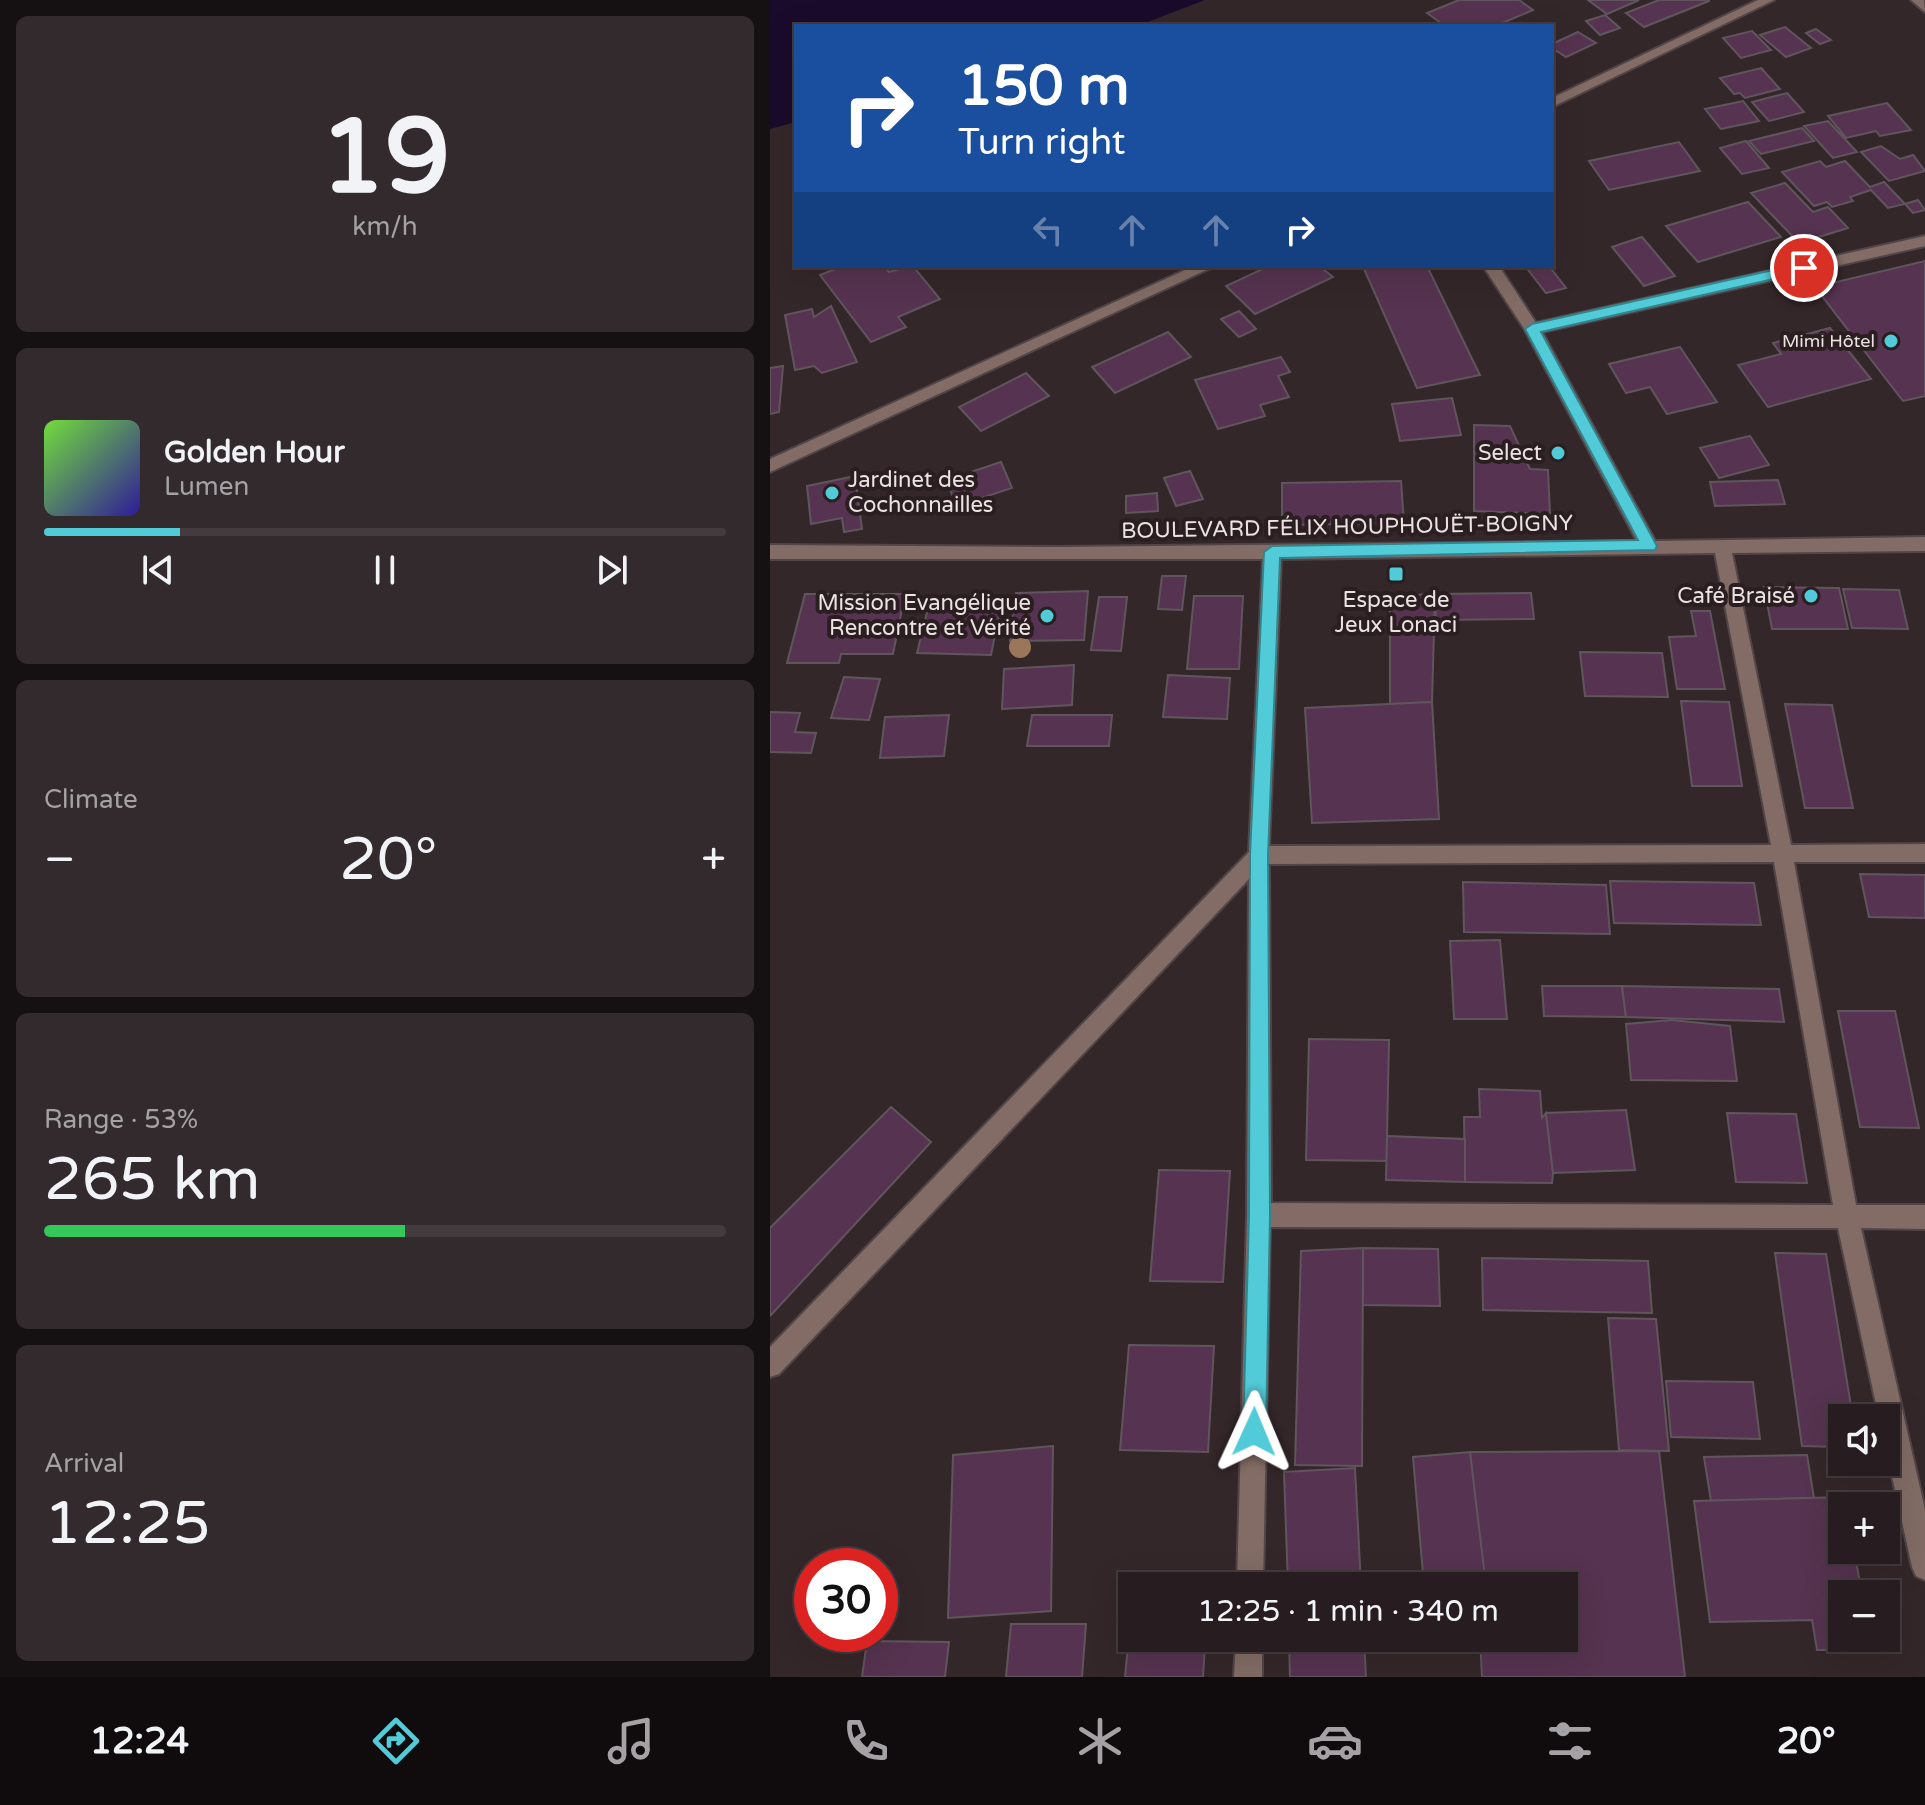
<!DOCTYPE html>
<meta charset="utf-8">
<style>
:root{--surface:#271d20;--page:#332a2d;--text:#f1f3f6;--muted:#a4a2a5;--line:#433b3e;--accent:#52cbd8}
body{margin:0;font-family:"Varela Round",sans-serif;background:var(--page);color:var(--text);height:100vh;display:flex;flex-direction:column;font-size:30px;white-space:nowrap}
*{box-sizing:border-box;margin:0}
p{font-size:26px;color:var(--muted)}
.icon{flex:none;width:44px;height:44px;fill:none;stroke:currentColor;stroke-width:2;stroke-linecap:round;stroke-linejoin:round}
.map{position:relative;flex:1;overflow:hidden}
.drawer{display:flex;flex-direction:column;gap:16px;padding:16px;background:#151012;width:770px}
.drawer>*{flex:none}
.banner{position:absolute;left:24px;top:24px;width:760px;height:244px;border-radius:0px;box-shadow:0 8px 32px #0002,0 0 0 2px var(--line);background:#1a4fa0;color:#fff;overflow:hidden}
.controls{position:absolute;left:1058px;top:1404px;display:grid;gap:16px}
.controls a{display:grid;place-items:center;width:72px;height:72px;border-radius:0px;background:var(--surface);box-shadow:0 8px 32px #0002,0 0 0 2px var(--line);font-size:40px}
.speed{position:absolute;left:24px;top:1548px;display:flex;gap:16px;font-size:40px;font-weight:700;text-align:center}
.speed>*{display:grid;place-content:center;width:104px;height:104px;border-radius:50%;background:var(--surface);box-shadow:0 8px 32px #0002,0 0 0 2px var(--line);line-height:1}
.speed .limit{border:12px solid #d22;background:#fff;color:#111}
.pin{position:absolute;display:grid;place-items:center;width:68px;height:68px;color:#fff;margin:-34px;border:4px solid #fff;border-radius:50%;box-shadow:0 2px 8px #0007}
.me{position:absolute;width:88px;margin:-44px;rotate:1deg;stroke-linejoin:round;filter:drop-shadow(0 0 6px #0008)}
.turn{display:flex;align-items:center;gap:28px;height:168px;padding:0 32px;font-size:36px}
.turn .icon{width:104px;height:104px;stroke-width:2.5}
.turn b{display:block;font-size:56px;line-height:68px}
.lanes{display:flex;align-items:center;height:76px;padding:0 32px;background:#0003;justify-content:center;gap:40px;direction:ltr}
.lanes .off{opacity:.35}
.big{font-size:60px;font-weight:600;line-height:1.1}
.drawer .tile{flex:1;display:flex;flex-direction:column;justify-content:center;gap:12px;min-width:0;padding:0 28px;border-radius:12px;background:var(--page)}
.drawer .dial{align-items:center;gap:0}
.dial b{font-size:104px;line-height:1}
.song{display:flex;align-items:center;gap:24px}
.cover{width:96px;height:96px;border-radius:12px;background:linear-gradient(135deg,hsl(100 70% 55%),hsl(250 70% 35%))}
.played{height:8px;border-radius:4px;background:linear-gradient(90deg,var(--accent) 20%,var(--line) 20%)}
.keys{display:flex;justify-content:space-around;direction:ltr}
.heat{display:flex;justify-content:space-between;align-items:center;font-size:44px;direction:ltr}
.charge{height:12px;border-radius:6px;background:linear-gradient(90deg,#34c759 53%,var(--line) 0)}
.trip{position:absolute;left:348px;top:1572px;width:460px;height:80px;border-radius:0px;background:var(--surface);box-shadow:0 8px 32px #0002,0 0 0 2px var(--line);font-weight:600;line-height:80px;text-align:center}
.tabs{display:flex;height:128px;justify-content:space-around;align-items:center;background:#100c0d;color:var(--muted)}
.tabs .icon{width:56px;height:56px}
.tabs .current{color:var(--accent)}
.tabs b{font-size:36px;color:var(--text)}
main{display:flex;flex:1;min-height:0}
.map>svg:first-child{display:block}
</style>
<main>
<section class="drawer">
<div class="tile dial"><b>19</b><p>km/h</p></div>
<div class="tile">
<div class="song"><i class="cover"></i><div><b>Golden Hour</b><p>Lumen</p></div></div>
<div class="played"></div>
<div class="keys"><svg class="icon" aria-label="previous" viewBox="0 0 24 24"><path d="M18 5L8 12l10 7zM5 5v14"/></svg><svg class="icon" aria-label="pause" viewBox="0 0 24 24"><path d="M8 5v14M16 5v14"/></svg><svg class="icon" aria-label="next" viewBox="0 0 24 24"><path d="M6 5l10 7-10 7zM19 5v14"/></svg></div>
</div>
<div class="tile"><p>Climate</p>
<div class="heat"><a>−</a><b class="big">20°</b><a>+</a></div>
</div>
<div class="tile"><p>Range · 53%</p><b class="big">265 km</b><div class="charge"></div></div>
<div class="tile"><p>Arrival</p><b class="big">12:25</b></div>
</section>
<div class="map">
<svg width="1155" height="1677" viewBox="0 0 1155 1677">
<rect width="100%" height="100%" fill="#34272a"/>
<!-- water -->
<path fill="#1a0b2c" d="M0 0H435L367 26H26V122L0 129Z"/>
<!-- building -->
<g fill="#563350" stroke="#60555d" stroke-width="2">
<path d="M689 0H749L763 10 730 24 733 26H675L657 13Z"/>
<path d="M818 0H869L837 14Z"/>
<path d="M889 0H939V1L874 27 856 13Z"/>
<path d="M835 15 850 28 830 35 816 21Z"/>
<path d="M1015 27 1041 48 1016 57 990 35Z"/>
<path d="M1046 29 1061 40 1050 44 1036 33Z"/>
<path d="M982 31 1001 50 971 58 953 38Z"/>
<path d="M808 32 826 43 796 57 782 48V44Z"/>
<path d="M991 68 1010 89 975 98 970 93 964 94 950 78Z"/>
<path d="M1017 93 1034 112 999 121 982 102Z"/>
<path d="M973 101 989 121 951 129 935 109Z"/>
<path d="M1117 103 1141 130 1110 136 1106 131 1076 138 1058 116Z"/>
<path d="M1058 121 1087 152 1063 158 1034 126Z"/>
<path d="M1032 128 1044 141 991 154 979 141Z"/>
<path d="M976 141 999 168 972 174 950 148Z"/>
<path d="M909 142 930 171 839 190 819 161Z"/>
<path d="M1111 146 1130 159 1143 155 1155 171 1119 181 1091 152Z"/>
<path d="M1050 161 1056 167 1075 161 1100 187 1114 182 1135 204 1118 208 1101 190 1080 197 1083 201 1062 207 1057 202 1044 206 1012 172Z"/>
<path d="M1015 183 1043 212 1058 207 1078 228 1029 243 981 193Z"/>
<path d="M1148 200 1155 210 1143 213 1135 204Z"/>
<path d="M978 202 1011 237 928 262 896 226Z"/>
<path d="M872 237 905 276 874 286 842 247Z"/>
<path d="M1155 261V396L1133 401 1045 287Z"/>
<path d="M73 266H114L119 272 143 266 170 299 128 317 136 327 101 342 50 275Z"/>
<path d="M499 266H559L553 269 563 277 485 314 456 286Z"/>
<path d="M608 266H657L710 375 647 388 594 269Z"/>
<path d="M755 266H779L796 288 776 293Z"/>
<path d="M61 306 87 362 52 373 44 366 25 370 15 315 42 309 44 317Z"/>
<path d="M469 311 486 329 469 337 451 319Z"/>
<path d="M1060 328 1101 379 998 407 968 365 1011 354 1003 343Z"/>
<path d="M398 332 421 357 345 393 322 367Z"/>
<path d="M910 347 947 402 897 414 880 387 856 393 839 364Z"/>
<path d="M511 357 520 372 508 376 519 397 490 405 495 416 448 429 425 380Z"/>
<path d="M13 366 9 412 0 414V368Z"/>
<path d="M256 373 279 396 211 431 189 407Z"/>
<path d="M682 398 691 435 630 441 622 404Z"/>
<path d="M704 425 740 426 760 469 778 470 780 514 704 511Z"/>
<path d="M980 436 999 465 949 478 930 448Z"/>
<path d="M231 462 242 488 187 506 176 480Z"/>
<path d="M420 471 433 499 406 506 394 478Z"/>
<path d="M85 476 92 529 74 532 72 518 41 524 37 486Z"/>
<path d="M1008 480 1015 504 945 506 940 482Z"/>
<path d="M631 481 634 523 512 525V483Z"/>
<path d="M387 493 388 511 356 513V496Z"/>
<path d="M392 576H416L412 610 388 609Z"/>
<path d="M994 587 1069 588 1078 629H1002Z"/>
<path d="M1073 589 1129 590 1138 629 1082 628Z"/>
<path d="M318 591 314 640 240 641 246 593Z"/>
<path d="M761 593 764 619 666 620 665 594Z"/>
<path d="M35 594H135L123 654H71L69 663H17Z"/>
<path d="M665 594 662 702 620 704V596Z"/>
<path d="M424 596H473L469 669H417Z"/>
<path d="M329 597H357L351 651 321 650Z"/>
<path d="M158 608 230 610 221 655 147 653Z"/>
<path d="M921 611H940L955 689H907L899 637 926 636Z"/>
<path d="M810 652 892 653 898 697 815 696Z"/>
<path d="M304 665 302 705 232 709 234 669Z"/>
<path d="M398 675 460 678 457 719 393 717Z"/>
<path d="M74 677 110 679 99 720 61 718Z"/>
<path d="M911 701 959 702 972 786H922Z"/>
<path d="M662 702 669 819 542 823 535 708Z"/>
<path d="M1015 704 1062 705 1083 808H1035Z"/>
<path d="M0 712 30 713 25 732 46 733 41 753 0 752Z"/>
<path d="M179 715 174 756 110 758 115 717Z"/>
<path d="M262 715H342L339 746H257Z"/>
<path d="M1090 874 1155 875V918L1099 917Z"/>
<path d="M840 881 984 883 991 925 844 923Z"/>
<path d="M693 882 836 885 840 934 694 932Z"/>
<path d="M730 940 737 1019H684L680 941Z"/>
<path d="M772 986H852L856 1017 774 1016Z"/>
<path d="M852 986 1009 989 1014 1022 856 1017Z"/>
<path d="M1068 1011H1125L1149 1128 1090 1127Z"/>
<path d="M902 1020 960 1026 967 1081 861 1080 856 1024Z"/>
<path d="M539 1039 619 1040 617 1136 620 1161 536 1160Z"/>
<path d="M709 1089 770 1091 772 1118 776 1113 783 1173 782 1183 695 1182 694 1117H710Z"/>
<path d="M121 1107 161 1142 0 1316V1228Z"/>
<path d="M856 1110 865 1170 783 1173 776 1113Z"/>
<path d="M957 1113 1026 1114 1037 1183 966 1182Z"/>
<path d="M617 1136 695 1139V1182L616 1180Z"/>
<path d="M389 1170 460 1171 453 1282 380 1281Z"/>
<path d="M593 1248 592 1466 525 1465 531 1251Z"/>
<path d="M593 1248 668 1249 670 1306 593 1305Z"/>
<path d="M1005 1253 1056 1254 1083 1418H1072V1447L1032 1446Z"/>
<path d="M712 1258 878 1261 882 1313 713 1310Z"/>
<path d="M838 1318 886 1319 899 1451 849 1450Z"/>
<path d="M359 1345 444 1346 438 1452 350 1450Z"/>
<path d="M896 1381 983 1382 990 1439 901 1437Z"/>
<path d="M283 1446 281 1611 178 1618 183 1455Z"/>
<path d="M889 1451 915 1677H712L710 1638H794V1586H707L700 1452Z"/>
<path d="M700 1452 716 1586H654L643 1457Z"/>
<path d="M1037 1455 1044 1498 941 1501 934 1457Z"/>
<path d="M585 1468 591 1586H518L514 1472Z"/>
<path d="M1074 1497 1072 1550H1084L1092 1594H1072V1638H1100L1102 1649 1047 1650 1042 1620 940 1622 924 1501Z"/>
<path d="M241 1624H316L312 1677H236Z"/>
<path d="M519 1638H594L596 1677H520Z"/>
<path d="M97 1641 179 1642 175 1677H92Z"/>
<path d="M358 1645H435L433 1677H355Z"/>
</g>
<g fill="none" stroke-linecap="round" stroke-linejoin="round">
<defs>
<g id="minor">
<path d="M988 0H1004L782 107V98Z"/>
<path d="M1141 0H1154L1155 12Z"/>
<path d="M1155 236V246L772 332 885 541 1155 537V551L962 553 1021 845 1155 844V862H1024L1086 1205H1155V1229L1091 1228 1155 1510V1580L1146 1576 1142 1567 1116 1449V1418H1109L1068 1228 500 1227 493 1586H467L477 1215 479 879 9 1374 0 1377V1347L479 852 493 559H0V545L289 547 867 541 755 330 713 266H729L766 323ZM945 553 1001 845 499 846 511 559ZM1004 862 1063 1205 501 1203 499 864Z"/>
<path d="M424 266H445L0 472V459Z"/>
<path d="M466 1638H492V1677H464Z"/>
</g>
</defs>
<!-- minor casing -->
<use href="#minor" stroke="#514548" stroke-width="4"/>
<!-- minor -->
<use href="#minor" fill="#826c65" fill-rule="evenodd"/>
</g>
<!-- trees -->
<circle fill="#997758" cx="250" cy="647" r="11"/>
<!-- route -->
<path fill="#52cbd8" stroke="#35848c" stroke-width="2" d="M1034 263 1041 268 1039 271 771 332 887 546 885 550 510 558 498 855 500 1215 496 1432 492 1440 484 1443 476 1440 473 1432 479 1215 480 855 494 552 502 546 868 540 755 329 762 324Z"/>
<!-- markers -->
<g fill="#52cbd8" stroke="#2a1e20" stroke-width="3">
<circle cx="1121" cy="341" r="8"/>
<circle cx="788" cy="453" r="8"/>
<circle cx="62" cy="493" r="8"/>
<rect x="618" y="566" width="16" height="16" rx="4"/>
<circle cx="1041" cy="596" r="8"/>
<circle cx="277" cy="616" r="8"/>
</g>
<g text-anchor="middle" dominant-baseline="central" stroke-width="8" stroke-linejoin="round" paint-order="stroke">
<!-- far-poi labels -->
<g font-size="18" fill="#ebe2e3" stroke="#2a1e20" text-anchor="end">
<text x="1105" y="341">Mimi Hôtel</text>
</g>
<!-- poi labels -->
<g font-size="22" fill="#ebe2e3" stroke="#2a1e20" text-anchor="end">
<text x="772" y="453">Select</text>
<text x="78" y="480" text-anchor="start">Jardinet des<tspan x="78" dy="25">Cochonnailles</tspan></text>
<text x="1025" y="596">Café Braisé</text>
<text x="626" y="600" text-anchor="middle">Espace de<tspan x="626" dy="25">Jeux Lonaci</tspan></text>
<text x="261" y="603">Mission Evangélique<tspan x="261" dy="25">Rencontre et Vérité</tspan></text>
</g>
<!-- street labels -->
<g font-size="22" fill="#ebe2e3" stroke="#2a1e20">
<text transform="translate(577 527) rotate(-1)">BOULEVARD FÉLIX HOUPHOUËT-BOIGNY</text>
</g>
</g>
</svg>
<div class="controls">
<a><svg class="icon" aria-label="sound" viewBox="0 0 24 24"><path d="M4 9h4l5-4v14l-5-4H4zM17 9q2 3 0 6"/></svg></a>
<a>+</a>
<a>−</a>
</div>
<div class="speed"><div class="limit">30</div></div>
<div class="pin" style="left:1034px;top:268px;background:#d93025"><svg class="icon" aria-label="arrive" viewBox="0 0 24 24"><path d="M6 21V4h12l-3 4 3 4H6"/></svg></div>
<svg class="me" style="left:484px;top:1432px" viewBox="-20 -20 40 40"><path d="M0-17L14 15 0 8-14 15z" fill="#52cbd8" stroke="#fff" stroke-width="4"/></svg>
<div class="trip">12:25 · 1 min · 340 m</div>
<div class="banner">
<div class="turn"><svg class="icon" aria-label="right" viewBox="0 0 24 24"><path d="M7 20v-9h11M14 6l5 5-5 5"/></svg><div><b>150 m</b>Turn right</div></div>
<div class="lanes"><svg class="icon off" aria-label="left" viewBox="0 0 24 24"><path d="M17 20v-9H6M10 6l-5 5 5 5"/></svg><svg class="icon off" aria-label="ahead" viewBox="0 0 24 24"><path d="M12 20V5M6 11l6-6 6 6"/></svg><svg class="icon off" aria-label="ahead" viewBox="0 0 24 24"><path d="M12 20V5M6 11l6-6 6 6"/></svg><svg class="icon" aria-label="right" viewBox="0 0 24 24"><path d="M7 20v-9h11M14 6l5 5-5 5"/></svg></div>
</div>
</div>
</main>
<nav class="tabs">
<b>12:24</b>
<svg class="icon current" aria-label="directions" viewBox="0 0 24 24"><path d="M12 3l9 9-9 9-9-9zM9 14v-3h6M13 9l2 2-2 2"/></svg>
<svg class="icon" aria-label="music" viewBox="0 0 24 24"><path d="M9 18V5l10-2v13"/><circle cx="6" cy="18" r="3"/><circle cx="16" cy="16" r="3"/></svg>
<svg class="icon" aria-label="phone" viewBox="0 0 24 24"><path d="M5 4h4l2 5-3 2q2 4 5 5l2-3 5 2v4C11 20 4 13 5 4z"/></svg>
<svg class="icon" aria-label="climate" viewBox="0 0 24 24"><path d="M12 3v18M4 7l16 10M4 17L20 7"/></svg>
<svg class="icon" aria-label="car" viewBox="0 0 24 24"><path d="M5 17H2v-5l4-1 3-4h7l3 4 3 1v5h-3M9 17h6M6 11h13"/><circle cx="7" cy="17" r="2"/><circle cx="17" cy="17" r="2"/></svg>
<svg class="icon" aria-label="filters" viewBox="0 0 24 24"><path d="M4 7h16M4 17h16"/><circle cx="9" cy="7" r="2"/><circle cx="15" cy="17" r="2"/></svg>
<b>20°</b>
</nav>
